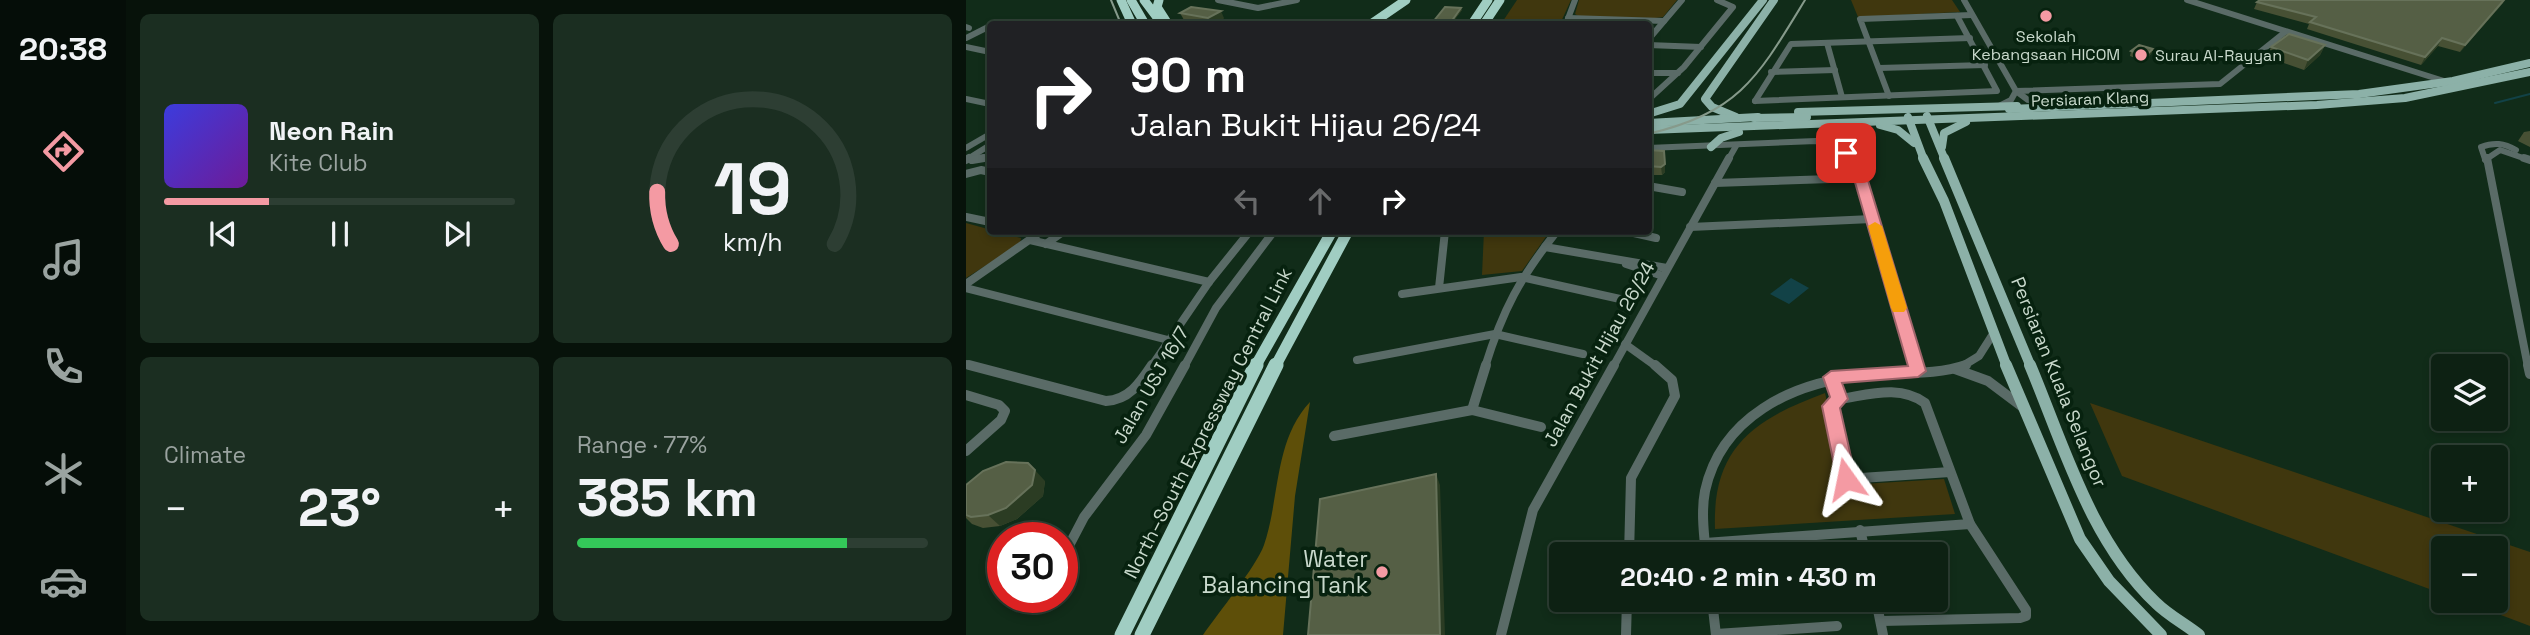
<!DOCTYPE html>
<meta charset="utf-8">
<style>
:root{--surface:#0d2113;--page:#1b2e21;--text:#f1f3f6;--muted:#9aa3a0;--line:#2d3e33;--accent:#f49aa3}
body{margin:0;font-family:"Space Grotesk",sans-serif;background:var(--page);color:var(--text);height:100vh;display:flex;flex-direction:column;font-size:26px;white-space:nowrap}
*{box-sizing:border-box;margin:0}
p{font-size:23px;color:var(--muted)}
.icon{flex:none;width:38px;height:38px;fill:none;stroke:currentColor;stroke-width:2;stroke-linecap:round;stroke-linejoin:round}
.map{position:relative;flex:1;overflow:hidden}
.details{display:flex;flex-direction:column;gap:14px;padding:14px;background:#07120a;width:840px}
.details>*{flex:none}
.top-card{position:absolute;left:21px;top:21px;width:665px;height:214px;border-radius:7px;box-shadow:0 4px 10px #0003,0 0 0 2px var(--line);background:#202124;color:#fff;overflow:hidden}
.tools{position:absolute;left:1465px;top:354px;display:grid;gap:14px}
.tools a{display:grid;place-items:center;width:77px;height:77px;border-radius:7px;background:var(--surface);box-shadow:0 4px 10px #0003,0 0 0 2px var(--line);font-size:35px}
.speed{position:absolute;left:21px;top:522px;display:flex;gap:14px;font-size:35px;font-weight:700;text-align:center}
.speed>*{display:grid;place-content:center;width:91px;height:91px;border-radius:50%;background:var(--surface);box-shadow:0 4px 10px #0003,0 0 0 2px var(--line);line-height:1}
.speed .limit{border:10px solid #d22;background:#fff;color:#111}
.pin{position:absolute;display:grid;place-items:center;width:60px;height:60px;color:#fff;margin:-30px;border-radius:14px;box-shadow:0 4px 10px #0006}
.me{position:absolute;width:77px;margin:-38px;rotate:348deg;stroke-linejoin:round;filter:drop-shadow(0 0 5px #0008)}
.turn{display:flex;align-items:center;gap:24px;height:147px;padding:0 28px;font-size:32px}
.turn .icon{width:91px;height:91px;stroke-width:2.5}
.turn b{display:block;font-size:49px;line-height:60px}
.lanes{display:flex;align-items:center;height:66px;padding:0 28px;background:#0003;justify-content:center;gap:35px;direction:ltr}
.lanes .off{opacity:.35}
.big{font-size:52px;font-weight:600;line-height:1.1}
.details .card{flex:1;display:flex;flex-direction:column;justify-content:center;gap:10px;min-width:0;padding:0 24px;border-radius:10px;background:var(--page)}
.details .dial{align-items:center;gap:0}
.dial svg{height:182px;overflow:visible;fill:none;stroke:var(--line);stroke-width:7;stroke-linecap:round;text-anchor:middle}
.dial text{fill:var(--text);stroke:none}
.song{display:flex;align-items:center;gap:21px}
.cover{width:84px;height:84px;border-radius:10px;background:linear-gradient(135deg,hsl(240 70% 55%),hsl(280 70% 35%))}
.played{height:7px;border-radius:4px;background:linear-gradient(90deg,var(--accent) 30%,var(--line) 30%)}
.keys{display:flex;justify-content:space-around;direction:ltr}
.heat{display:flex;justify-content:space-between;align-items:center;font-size:38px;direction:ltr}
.charge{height:10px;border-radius:5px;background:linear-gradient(90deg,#34c759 77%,var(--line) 0)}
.details .tiles{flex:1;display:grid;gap:14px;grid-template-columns:repeat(2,1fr)}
.trip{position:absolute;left:583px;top:542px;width:399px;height:70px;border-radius:7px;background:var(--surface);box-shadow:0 4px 10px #0003,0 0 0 2px var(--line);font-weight:600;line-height:70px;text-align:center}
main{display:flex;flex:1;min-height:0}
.tabs{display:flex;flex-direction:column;width:126px;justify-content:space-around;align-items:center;background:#050d08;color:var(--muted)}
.tabs .icon{width:49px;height:49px}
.tabs .active{color:var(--accent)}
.tabs b{font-size:32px;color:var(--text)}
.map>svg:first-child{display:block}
</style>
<main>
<nav class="tabs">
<b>20:38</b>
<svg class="icon active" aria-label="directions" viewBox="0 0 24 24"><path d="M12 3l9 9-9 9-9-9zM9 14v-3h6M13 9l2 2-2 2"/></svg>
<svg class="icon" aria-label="music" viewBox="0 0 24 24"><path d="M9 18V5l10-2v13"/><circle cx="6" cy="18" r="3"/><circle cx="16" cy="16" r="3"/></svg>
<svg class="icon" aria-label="phone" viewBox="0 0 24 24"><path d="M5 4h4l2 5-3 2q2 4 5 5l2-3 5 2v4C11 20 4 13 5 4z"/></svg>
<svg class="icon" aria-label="climate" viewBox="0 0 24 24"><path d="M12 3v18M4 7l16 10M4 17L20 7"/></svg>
<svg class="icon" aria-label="car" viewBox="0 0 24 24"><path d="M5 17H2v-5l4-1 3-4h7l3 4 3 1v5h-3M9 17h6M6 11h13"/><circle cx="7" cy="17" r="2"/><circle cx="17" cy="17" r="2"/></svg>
</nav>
<section class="details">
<div class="tiles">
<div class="card">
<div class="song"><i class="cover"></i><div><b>Neon Rain</b><p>Kite Club</p></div></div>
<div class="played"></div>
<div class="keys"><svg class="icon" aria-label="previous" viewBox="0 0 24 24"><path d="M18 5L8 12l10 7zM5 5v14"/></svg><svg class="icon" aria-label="pause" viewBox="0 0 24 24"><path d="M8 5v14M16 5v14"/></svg><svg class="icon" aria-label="next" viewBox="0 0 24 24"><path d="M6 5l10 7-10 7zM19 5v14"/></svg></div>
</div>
<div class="card dial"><svg viewBox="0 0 100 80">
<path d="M14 69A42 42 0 1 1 86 69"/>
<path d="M14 69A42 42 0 0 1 8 46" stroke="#f49aa3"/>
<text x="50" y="56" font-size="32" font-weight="700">19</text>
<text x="50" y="72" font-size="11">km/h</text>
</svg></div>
<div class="card"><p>Climate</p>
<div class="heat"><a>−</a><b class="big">23°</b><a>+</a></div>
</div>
<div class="card"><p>Range · 77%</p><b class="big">385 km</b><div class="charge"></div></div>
</div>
</section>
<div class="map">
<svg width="1564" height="635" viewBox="0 0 1564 635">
<rect width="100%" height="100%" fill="#112c19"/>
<!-- green -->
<g fill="#40370e">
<path d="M551 0H605L594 24H535Z"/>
<path d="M613 0H711L697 17 689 18 614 17 609 14Z"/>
<path d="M885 0H986L994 12 892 17Z"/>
<path d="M0 223 55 238 54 244 0 278Z"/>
<path d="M518 231H584L556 271 516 275Z"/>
<path d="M859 393 880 485 978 479 989 514 749 529C746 447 789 419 859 393Z"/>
<path d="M1124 403 1564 552V626L1495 600H1530V548H1477V594L1156 476Z"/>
</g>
<!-- forest -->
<path fill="#5e4f09" d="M344 402 329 496 317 635H237C252 613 290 567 298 545 314 498 308 440 344 402Z"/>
<!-- water -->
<path fill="#124247" d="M825 278 843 288 823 304 804 294Z"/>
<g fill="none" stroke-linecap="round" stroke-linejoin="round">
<!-- stream -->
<path stroke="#124247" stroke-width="2" d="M1529 103 1564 94"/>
<!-- minor-far2 -->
<g stroke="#5a6b67" stroke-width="6">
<path d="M252 0 292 8 331 0"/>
<path d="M998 0 1050 91 1062 100 1082 106"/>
<path d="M1221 0 1478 81"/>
<path d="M602 18 698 21"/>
<path d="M29 24H55"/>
<path d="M600 24 609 0"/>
<path d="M0 27 3 28"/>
<path d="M0 38 24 26"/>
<path d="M682 40 716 0"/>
<path d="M861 43 876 97"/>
<path d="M682 45 735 47"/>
<path d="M0 47 24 52"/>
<path d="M913 68 1019 65"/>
<path d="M805 72 869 70"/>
<path d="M682 73H712"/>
<path d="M1050 91 1254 84 1319 32"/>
<path d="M923 96 894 19 1006 15"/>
<path d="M0 99 24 104"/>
<path d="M682 100 718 67 767 7 751 0"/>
<path d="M789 101 1031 91 991 16"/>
<path d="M789 101 825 44 1004 38"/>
<path d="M1033 106 1045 100 1050 91"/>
<path d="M0 148 24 134"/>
<path d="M682 148 850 141 880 153 886 160"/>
<path d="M1519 159 1515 147C1528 142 1538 143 1550 150"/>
<path d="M0 160 24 145"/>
<path d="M7 160 24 157"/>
<path d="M762 160 770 146"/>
<path d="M1519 160 1534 150 1563 160"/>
</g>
<!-- minor-far1 -->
<g stroke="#5a6b67" stroke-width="8">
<path d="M885 158 890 164 951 367"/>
<path d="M1521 158 1562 367"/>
<path d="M1558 158 1564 160"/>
<path d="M0 160 3 158"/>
<path d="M6 160 18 158"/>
<path d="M0 174 15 170 24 172"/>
<path d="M749 183 894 178"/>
<path d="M682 186 716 192"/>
<path d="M0 217 24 222"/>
<path d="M724 227 906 219"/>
<path d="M659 231 690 238"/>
<path d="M64 240 243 282"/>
<path d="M80 244 98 231"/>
<path d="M579 247 701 268"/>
<path d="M660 264 697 276"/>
<path d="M0 284 76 231"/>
<path d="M0 288 202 340"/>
<path d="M473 288 479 231"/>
<path d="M436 294 555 277 654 299"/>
<path d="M659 344 691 367"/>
<path d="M391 360 529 334 617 354"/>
<path d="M0 364 9 367"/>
<path d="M185 367 243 282 284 231"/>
<path d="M218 367 250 308 308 231"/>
<path d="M519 367C537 309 554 278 591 231"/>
<path d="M647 367 763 158"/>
<path d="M995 367 1013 356 1027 334"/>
</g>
<!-- minor -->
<g stroke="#5a6b67" stroke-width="10">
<path d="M3 365 140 401C163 400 174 383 186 365"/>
<path d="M950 365 952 371"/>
<path d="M1562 365 1564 374"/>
<path d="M989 369 1022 381 1058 408"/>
<path d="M865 377 873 399"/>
<path d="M0 395 33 405 39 411 35 420 0 451"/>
<path d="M873 399C902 395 934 384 959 403L1004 524 1060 610V616L1054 618 915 621"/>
<path d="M873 399 865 406 880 479 984 472"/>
<path d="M506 410 520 365"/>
<path d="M368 436 506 410 575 427"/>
<path d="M894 530 900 555"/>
<path d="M739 543 1004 524"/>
<path d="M663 555 665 478 709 396 706 380 689 365"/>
<path d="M740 555C738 534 735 512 739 491 755 417 826 383 894 376 929 372 968 376 1000 365"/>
<path d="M96 559 118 517 180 435 219 365"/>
<path d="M746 600 750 635"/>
<path d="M910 600 917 635"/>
<path d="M750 634 871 626"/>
<path d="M535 635 567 510 648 365"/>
<path d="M660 635 661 600"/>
</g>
<!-- major-far2 -->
<g stroke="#8cb1a8" stroke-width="8">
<path d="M1043 109 1393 94 1487 81 1564 63"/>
<path d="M832 112 1051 106"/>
<path d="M682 114 714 104 797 0"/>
<path d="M961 116 979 160"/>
<path d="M770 117 746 107 739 99 808 0"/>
<path d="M942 117 958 160"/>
<path d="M788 118 841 117"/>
<path d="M682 123 792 117"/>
<path d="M914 125 932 130 948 143"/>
<path d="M682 130 1351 105 1439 98 1564 72"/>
<path d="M745 147 755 138 773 132"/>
<path d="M976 147 978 133 1000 122"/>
</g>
<!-- major-far1 -->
<g stroke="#8cb1a8" stroke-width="10">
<path d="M957 158 978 201 1041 367"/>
<path d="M978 158 1065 367"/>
</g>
<!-- major -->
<g stroke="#8cb1a8" stroke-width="12">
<path d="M1040 365 1114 539 1143 581 1195 635"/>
<path d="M1064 365C1098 446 1124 540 1190 603 1202 615 1219 624 1233 635"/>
</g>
<!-- highway-far2 -->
<g stroke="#a0cdc2" stroke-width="9">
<path d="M155 0 166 24"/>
<path d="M165 0 179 24"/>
<path d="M178 0 196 24"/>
<path d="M193 0 191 7 200 21"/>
<path d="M405 24 440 0"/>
<path d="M506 24 522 0"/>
<path d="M518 24 534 0"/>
</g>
<!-- highway-far1 -->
<g stroke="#a0cdc2" stroke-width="11">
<path d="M289 367 366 231"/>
<path d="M309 367 382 231"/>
</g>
<!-- highway -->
<g stroke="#a0cdc2" stroke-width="15">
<path d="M156 635 290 365"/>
<path d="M176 635 310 365"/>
</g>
<!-- tram -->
<g stroke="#869a8b" stroke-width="2">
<path d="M145 0 155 24"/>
<path d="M682 134C774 112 792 77 839 0"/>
</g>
</g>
<!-- wall -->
<g fill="#475034">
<path d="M1291 2 1537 3 1494 52 1472 46 1455 65 1341 29 1343 24 1288 9Z"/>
<path d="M496 10 485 24H468L467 22Z"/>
<path d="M214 13 258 18 248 24H239L218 20Z"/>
<path d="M1359 45 1354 55 1338 70 1301 57 1305 47Z"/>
<path d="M1187 49 1185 54 1177 61 1164 56 1165 51Z"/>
<path d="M1564 131V147L1552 141 1558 132Z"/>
<path d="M682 150 698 151 699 172 696 175H682Z"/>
<path d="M79 481 77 496 51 519 34 526 17 528 6 524 0 518V485Z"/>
</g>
<!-- shaded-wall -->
<g fill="#2b3c23">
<path d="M1538 0H1539L1537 3 1494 52 1499 45Z"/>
<path d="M495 8 496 10 485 24V22Z"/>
<path d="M255 11 258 18 248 24H245L242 18Z"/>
<path d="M1476 38 1472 46 1455 65 1459 57Z"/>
<path d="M1359 45 1354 55 1338 70 1342 60Z"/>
<path d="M1187 49 1185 54 1177 61 1179 56Z"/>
<path d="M699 164V172L696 175 695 167Z"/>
<path d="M69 470 79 481 77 496 51 519 34 526 22 515Z"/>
<path d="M470 474 474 485 479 635H474Z"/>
</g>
<!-- building -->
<g fill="#555f45" stroke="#67725a" stroke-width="2">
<path d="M1294 0H1538L1499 45 1476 38 1459 57 1344 22 1350 17 1291 2Z"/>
<path d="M225 7 255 11 242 18 214 13Z"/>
<path d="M479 7 495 8 485 22H467Z"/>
<path d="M1323 34 1359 45 1342 60 1305 47Z"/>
<path d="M1173 45 1187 49 1179 56 1165 51Z"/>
<path d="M682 150 698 151 699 164 695 167 682 166Z"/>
<path d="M40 462 62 463 69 470 66 485 40 508 22 515 5 517 0 515V485L17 471Z"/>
<path d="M470 474 474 635H342L354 499Z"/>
</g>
<!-- route -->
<path fill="#f49aa3" stroke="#9f646a" stroke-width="2" d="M880 149 897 164 960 371 952 377 876 383 882 399 874 408 890 479 887 485H873L871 479 856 406 864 397 857 377 865 371 942 366 884 165 874 153Z"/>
<!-- slow -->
<path fill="#f59e0b" d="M909 222 916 226 941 308 938 312H927L925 308 902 226Z"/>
<!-- markers -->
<g fill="#f49aa3" stroke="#07220f" stroke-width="2.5">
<circle cx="1080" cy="16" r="7"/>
<circle cx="1175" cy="55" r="7"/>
<circle cx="416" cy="572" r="7"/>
</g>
<g text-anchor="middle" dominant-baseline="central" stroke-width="7" stroke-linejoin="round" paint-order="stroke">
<!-- far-poi labels -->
<g font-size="16" fill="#c9d9cc" stroke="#07220f">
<text x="1080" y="36">Sekolah<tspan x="1080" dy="18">Kebangsaan HICOM</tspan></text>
<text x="1189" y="55" text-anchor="start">Surau Al-Rayyan</text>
</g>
<!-- far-street labels -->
<g font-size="16" fill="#c9d9cc" stroke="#07220f">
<text transform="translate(1124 99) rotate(-2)">Persiaran Klang</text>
</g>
<!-- street labels -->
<g font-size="19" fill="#c9d9cc" stroke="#07220f">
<text transform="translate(633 354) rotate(-61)">Jalan Bukit Hijau 26/24</text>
<text transform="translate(1093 382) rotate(68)">Persiaran Kuala Selangor</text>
<text transform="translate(185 385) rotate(-60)">Jalan USJ 16/7</text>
<text transform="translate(242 423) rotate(-63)">North–South Expressway Central Link</text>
</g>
<!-- near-poi labels -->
<g font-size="23" fill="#c9d9cc" stroke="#07220f" text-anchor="end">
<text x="402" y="559">Water<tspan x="402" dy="26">Balancing Tank</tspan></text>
</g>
</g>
</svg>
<div class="tools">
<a><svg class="icon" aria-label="layers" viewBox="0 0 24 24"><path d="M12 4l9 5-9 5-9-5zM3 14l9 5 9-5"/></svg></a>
<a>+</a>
<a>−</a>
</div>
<div class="speed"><div class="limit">30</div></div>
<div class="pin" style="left:880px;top:153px;background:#d93025"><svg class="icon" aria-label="arrive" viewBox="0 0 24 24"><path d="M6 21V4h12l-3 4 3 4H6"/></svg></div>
<svg class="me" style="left:880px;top:479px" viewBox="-20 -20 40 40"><path d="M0-17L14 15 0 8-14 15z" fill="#f49aa3" stroke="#fff" stroke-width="4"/></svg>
<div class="trip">20:40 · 2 min · 430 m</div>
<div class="top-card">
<div class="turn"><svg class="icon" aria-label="right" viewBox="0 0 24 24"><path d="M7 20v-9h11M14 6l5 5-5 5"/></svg><div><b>90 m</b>Jalan Bukit Hijau 26/24</div></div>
<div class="lanes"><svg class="icon off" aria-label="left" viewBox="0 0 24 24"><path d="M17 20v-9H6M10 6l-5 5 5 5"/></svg><svg class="icon off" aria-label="ahead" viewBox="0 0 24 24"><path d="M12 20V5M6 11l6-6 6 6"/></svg><svg class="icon" aria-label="right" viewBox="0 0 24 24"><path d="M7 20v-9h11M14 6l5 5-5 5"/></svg></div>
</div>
</div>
</main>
